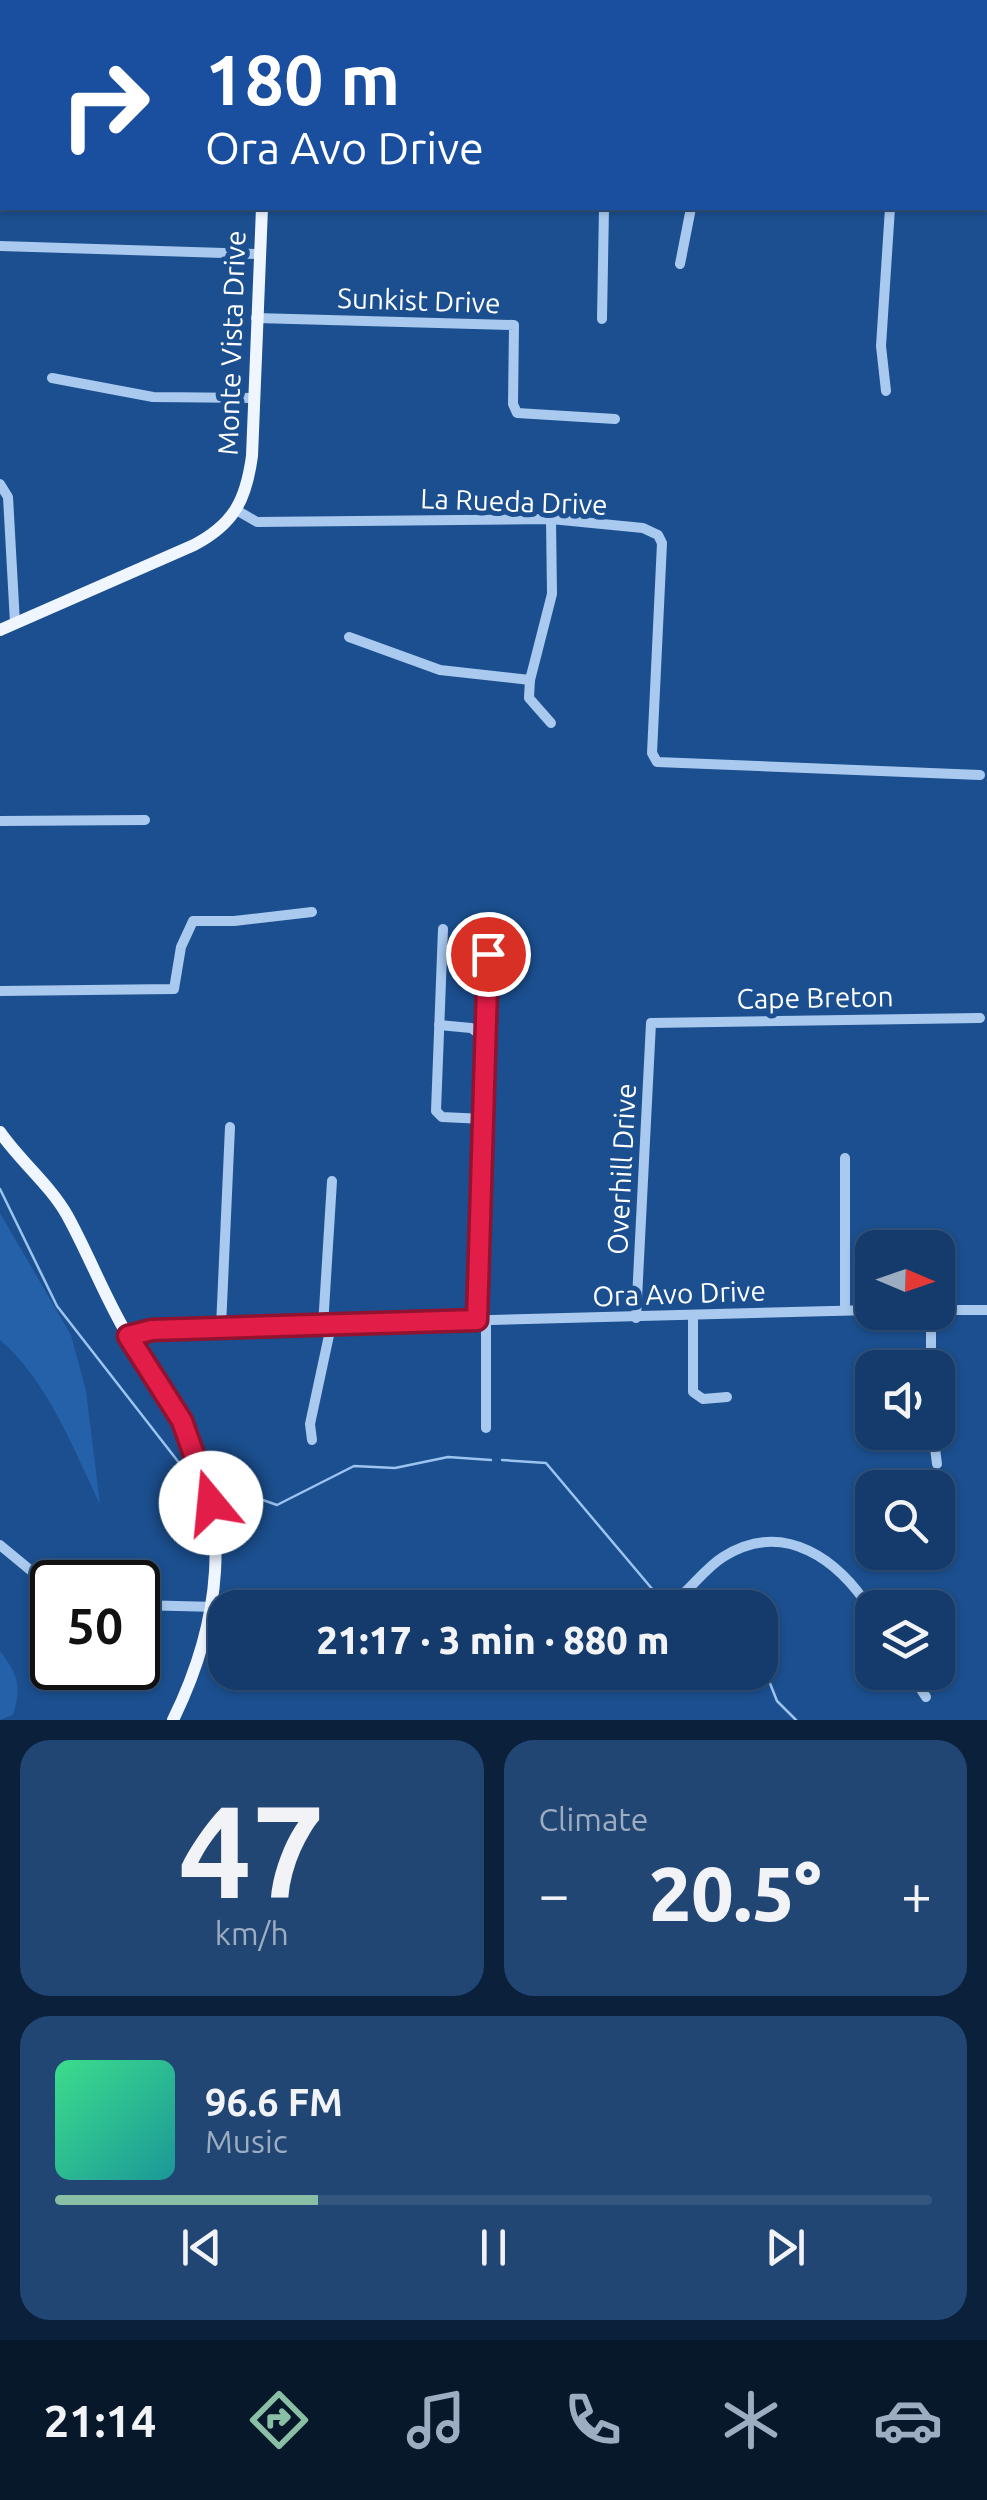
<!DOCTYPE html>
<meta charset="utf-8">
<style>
:root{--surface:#143b6b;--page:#214673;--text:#f1f3f6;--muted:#9dadc1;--line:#33557e;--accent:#8abfa5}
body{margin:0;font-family:Ubuntu,sans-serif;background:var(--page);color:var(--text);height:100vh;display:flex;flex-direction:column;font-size:38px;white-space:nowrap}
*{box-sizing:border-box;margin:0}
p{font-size:32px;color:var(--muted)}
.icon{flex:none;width:55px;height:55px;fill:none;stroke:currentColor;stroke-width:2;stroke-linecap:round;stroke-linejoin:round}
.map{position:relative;height:1720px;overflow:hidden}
.side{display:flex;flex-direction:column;gap:20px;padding:20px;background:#0b203b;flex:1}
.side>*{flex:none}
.banner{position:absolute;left:0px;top:0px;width:988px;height:210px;box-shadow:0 2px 8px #0004,0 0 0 2px var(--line);background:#1a4fa0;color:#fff;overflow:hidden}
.needle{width:65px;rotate:92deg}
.tools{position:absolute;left:855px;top:1230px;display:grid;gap:20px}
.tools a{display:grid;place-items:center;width:100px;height:100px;border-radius:20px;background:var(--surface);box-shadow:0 2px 8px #0004,0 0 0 2px var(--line);font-size:50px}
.speed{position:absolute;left:30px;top:1560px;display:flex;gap:20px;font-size:50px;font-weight:700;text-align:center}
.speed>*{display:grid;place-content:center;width:130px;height:130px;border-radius:50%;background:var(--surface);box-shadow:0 2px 8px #0004,0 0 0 2px var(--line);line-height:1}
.speed .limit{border:5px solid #111;border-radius:15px;background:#fff;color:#111}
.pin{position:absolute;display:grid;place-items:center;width:85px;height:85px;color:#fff;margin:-42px;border:5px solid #fff;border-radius:50%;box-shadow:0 2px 10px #0007}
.me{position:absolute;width:110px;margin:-55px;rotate:343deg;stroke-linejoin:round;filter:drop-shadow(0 0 8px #0008)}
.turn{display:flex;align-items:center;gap:35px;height:210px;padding:0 40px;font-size:45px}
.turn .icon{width:130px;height:130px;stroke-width:2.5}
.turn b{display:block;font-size:70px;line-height:85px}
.big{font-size:75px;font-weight:800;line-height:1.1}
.side .tile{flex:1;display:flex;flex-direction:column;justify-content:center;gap:15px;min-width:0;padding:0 35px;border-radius:30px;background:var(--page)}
.side .dial{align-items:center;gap:0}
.dial b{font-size:130px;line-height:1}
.song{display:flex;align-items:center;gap:30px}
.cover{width:120px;height:120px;border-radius:15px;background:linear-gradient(135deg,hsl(150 70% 55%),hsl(180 70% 35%))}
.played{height:10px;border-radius:5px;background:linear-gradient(90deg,var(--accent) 30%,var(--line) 30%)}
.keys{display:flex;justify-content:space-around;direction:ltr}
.heat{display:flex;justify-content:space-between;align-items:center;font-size:55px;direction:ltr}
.side .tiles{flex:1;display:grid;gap:20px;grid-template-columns:1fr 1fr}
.tile:last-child{grid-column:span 2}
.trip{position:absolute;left:208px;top:1590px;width:570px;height:100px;border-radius:30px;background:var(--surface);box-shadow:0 2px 8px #0004,0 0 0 2px var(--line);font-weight:800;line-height:100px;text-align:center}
.menu{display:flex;height:160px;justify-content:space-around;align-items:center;background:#08182b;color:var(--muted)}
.menu .icon{width:70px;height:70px}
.menu .selected{color:var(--accent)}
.menu b{font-size:45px;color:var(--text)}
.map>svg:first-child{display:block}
</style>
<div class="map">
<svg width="987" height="1720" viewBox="0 0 987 1720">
<rect width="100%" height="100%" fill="#1b4f8f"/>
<!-- green -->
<g fill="#2461a8">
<path d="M0 1213 71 1335 86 1391 100 1504C73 1449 48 1381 0 1340Z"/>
<path d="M0 1651C18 1675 22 1686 13 1715L0 1720Z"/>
</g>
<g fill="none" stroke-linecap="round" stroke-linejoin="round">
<!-- stream -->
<g stroke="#9cc4f0" stroke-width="2.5">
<path d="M0 1189 57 1306 180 1464 196 1473"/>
<path d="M502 1460 546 1463 664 1603"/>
<path d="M212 1482 277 1505 354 1466 395 1468 448 1457 491 1460"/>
<path d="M760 1658 777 1701 796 1720"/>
</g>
<!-- minor -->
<g stroke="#a9c9ee" stroke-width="10">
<path d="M219 2V0"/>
<path d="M0 246 259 254"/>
<path d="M680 264 691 208"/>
<path d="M256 318 514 325 513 404 517 413 615 419"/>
<path d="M602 319 604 208"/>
<path d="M52 378 153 397 254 398"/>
<path d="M886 391 881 346 890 208"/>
<path d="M0 484 8 497 15 623"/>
<path d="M238 511 257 522 551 519 643 528 658 535 662 543 652 753 657 762 980 775"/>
<path d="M349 637 440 670 530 680 552 594 551 519"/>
<path d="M530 679 529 698 551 723"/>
<path d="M0 821 145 820"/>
<path d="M443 929 436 1111 442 1117 484 1119"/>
<path d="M0 991 174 989 181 947 193 921H234L312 912"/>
<path d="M439 1025 471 1028 485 1037"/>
<path d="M845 1310V1158"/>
<path d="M938 1310H987"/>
<path d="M693 1316V1392L703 1399 727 1397"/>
<path d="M636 1318 651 1023 980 1018"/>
<path d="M477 1320 489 922"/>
<path d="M323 1326 332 1181"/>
<path d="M221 1327 230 1127"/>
<path d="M128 1336 152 1330 221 1327 872 1310"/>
<path d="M931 1368V1312"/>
<path d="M486 1428V1321"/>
<path d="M933 1432 937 1464"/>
<path d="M312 1440 310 1424 331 1326"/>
<path d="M0 1545 52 1588"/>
<path d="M689 1591 700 1608"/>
<path d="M138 1605 260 1608"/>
<path d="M664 1608C688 1595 701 1571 723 1557 785 1518 840 1561 872 1612"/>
<path d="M910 1672 926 1697"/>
</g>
<!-- major -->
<g stroke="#f0f6ff" stroke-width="12">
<path d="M312 0V2"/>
<path d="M985 76 987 77"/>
<path d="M0 630 194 545C234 524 246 500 252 456L262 208"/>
<path d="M0 1132C20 1161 50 1185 67 1215 88 1253 103 1293 125 1331 143 1361 165 1390 182 1421 235 1519 220 1624 173 1720"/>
</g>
</g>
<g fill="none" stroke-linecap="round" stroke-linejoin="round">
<defs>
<path id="route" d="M211 1503 182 1421 128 1336 152 1330 477 1320 488 954"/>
</defs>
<!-- route casing -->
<use href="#route" stroke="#92132f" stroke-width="25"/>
<!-- route -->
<use href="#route" stroke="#e11d48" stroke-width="18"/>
</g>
<g text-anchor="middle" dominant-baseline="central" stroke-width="10" stroke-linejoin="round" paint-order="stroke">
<!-- street labels -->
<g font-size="28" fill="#fff" stroke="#1b4f8f">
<text transform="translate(419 300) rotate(2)">Sunkist Drive</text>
<text transform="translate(231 343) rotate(-88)">Monte Vista Drive</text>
<text transform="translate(514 501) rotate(2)">La Rueda Drive</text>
<text transform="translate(815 997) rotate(-1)">Cape Breton</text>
<text transform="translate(621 1169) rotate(-87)">Overhill Drive</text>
<text transform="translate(679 1293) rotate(-2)">Ora Avo Drive</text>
</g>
</g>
</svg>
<div class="tools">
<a><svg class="needle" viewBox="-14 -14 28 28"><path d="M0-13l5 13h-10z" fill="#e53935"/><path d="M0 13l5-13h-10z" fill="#9dadc1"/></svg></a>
<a><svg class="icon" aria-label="sound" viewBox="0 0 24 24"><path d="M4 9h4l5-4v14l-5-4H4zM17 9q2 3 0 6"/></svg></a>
<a><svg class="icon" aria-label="search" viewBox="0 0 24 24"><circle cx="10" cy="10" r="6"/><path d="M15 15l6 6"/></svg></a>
<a><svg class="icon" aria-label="layers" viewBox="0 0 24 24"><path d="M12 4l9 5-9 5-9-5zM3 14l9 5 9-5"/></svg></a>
</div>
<div class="speed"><div class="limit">50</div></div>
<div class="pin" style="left:488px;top:954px;background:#d93025"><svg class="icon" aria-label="arrive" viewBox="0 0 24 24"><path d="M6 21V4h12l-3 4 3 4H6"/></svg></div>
<svg class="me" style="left:211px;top:1503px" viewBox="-20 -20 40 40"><circle r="19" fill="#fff"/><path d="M0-13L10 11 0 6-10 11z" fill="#e11d48"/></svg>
<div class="trip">21:17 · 3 min · 880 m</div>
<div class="banner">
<div class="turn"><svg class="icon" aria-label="right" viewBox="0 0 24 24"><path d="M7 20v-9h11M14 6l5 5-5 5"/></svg><div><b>180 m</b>Ora Avo Drive</div></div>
</div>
</div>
<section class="side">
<div class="tiles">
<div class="tile dial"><b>47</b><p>km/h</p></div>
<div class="tile"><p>Climate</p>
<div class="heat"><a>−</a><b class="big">20.5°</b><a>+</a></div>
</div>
<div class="tile">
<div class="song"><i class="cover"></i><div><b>96.6 FM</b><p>Music</p></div></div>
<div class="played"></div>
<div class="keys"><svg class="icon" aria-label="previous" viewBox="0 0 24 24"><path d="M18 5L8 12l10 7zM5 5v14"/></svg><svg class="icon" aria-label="pause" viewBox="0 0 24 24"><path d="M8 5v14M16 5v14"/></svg><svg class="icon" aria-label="next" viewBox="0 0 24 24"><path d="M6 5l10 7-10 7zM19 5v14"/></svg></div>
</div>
</div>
</section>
<nav class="menu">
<b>21:14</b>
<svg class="icon selected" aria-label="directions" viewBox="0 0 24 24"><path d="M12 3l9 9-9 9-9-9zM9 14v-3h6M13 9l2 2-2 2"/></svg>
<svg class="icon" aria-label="music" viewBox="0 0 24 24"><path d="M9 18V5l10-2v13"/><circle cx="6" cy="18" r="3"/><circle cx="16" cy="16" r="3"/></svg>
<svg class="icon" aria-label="phone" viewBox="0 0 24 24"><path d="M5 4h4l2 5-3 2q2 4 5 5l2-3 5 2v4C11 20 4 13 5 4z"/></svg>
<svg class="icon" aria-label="climate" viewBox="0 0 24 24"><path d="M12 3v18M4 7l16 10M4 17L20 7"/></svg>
<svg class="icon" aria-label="car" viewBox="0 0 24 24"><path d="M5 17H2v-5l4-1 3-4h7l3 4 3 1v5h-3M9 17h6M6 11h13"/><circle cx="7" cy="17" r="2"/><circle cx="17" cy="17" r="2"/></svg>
</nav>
